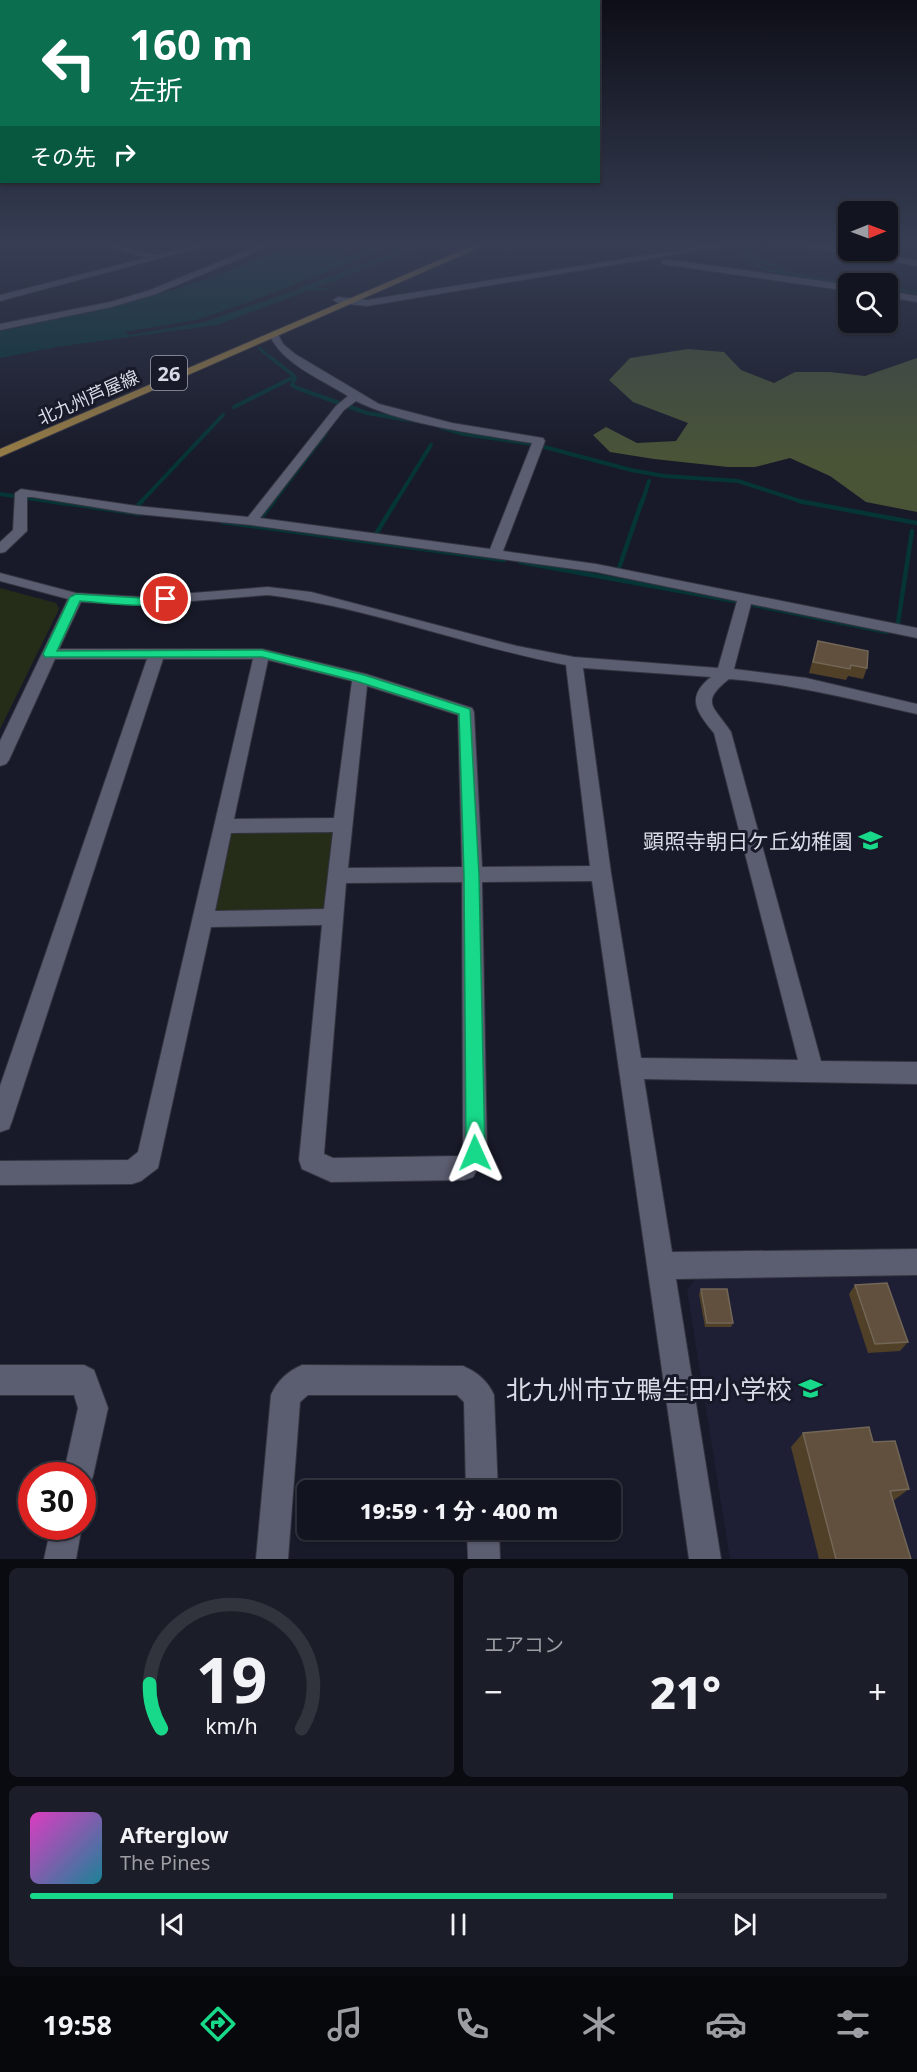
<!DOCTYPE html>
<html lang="ja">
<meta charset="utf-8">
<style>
:root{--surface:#12141f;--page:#1b1d28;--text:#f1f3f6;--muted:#9c9ea4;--line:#31333d;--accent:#17d989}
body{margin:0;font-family:"Noto Sans","Noto Sans JP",sans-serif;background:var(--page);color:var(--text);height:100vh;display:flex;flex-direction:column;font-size:22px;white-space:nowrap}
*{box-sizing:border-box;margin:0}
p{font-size:20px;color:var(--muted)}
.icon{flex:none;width:33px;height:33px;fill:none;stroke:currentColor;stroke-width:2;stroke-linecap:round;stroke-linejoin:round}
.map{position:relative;height:1559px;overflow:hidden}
.drawer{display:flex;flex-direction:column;gap:9px;padding:9px;background:#0a0b11;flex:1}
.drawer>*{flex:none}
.top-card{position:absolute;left:0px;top:0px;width:600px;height:183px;box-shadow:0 2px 4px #0004,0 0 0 2px var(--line);background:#0b6e4f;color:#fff;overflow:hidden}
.needle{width:39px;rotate:89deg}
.fabs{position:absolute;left:838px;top:201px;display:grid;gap:12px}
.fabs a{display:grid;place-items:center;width:60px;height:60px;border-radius:9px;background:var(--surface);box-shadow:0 2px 4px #0004,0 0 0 2px var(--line);font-size:30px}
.speed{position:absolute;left:18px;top:1462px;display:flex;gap:12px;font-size:30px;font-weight:700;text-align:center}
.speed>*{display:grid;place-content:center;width:78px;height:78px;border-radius:50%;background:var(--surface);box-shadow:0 2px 4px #0004,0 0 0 2px var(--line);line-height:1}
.speed .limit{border:9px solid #d22;background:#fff;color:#111}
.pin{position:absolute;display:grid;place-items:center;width:51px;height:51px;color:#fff;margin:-26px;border:3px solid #fff;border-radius:50%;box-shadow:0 2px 6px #0007}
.me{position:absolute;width:66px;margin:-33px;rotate:359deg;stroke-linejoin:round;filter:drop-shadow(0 0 4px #0008)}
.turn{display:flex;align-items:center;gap:21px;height:126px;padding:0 30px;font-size:27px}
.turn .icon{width:78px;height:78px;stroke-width:2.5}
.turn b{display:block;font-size:42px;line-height:51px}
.then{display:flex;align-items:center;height:57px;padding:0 30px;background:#0003;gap:12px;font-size:22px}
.big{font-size:45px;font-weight:800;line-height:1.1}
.drawer .tile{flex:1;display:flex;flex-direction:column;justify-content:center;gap:9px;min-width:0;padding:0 21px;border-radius:9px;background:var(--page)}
.drawer .dial{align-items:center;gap:0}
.dial svg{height:156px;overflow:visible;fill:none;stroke:var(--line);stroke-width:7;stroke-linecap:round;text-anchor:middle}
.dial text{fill:var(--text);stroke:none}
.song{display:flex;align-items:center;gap:18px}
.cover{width:72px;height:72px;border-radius:9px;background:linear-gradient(135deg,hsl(310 70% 55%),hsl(190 70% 35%))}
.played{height:6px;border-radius:3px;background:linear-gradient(90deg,var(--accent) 75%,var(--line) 75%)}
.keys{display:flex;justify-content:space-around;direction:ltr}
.heat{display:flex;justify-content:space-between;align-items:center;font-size:33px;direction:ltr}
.drawer .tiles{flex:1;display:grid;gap:9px;grid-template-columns:1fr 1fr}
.tile:last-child{grid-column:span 2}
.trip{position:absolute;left:297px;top:1480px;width:324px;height:60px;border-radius:9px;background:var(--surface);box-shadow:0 2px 4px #0004,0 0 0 2px var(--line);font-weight:800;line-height:60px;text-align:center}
.tab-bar{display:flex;height:96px;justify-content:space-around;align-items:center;background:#07080c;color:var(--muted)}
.tab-bar .icon{width:42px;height:42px}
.tab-bar .selected{color:var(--accent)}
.tab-bar b{font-size:27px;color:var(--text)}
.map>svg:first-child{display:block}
</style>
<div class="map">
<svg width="917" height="1559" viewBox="0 0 917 1559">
<rect width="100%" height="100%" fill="#181a29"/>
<!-- built -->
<path fill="#1e1f34" d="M917 1274V1559H730L687 1290 696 1278Z"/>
<!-- green -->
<g fill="#252d18">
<path d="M0 588 56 603 59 609 0 729Z"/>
<path d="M336 830 327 912 214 913 231 831Z"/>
</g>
<!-- forest -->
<path fill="#495437" d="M688 349 724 352 741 370 774 383 795 372H830L865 376 917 358V512L866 502 830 476 790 458 755 467H728L654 459 610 452 593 435 606 427 637 443 676 441 688 423 633 402 609 380 630 358Z"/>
<!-- water -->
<path fill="#053536" d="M293 243H360L335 259 312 269 383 243H400L263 297 196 320 125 332 129 335 204 322 287 293 416 243H429L316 288 349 290H310L217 325 56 347 0 358V331C100 311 201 288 293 243Z"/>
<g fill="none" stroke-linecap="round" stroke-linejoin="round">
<!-- stream-far2 -->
<g stroke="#053536" stroke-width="3">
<path d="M743 245 752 251 746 252 763 262 784 269"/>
<path d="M744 245 757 243"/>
<path d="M740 256 768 270 849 284"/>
<path d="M844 280 864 284"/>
<path d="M888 288 910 292"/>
<path d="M914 292 917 293"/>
<path d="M259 348 272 359"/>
</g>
<!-- stream-far1 -->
<g stroke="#053536" stroke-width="4">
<path d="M270 357 293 375 295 378 292 385 297 388 367 413 415 421"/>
<path d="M234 407 294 377"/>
<path d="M440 427 464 434 533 444 631 470 664 476 738 481 806 503"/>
<path d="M0 494 61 503"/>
<path d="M140 503 223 415"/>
<path d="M272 503 326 433"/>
<path d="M395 503 431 445"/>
<path d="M642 503 649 481"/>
</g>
<!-- stream -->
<g stroke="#053536" stroke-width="4.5">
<path d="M50 501 140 514"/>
<path d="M799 501 917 523"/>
<path d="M138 505 142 501"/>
<path d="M263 515 274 501"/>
<path d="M222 522 504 560"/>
<path d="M376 534 396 501"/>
<path d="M520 562 735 601"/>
<path d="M619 568 642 501"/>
<path d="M754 605 887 632"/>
<path d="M898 623 912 531"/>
</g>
<defs>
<g id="minor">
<path d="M110 243 155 255 203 243H217L0 301V295L146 258 110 247Z"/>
<path d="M265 243H277L156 294 111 307 0 330V324L110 302 150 290Z"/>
<path d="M723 243H744L367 306 338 303 333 300 338 297 367 300Z"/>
<path d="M783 243H804L917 260V266Z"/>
<path d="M665 259 849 285V291L662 264V260Z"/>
<path d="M888 291 917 296V302L888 297Z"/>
<path d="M274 331 277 332 283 344 295 354 379 404 452 423 543 438 545 441 503 551 596 564 917 628V638L751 604 734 669 806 678 917 704V714C855 700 794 684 729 679 699 703 714 706 731 732L821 1061 917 1062V1084L644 1079 672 1252 917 1249V1275L676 1279 721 1559H689L592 881 482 882 487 1153 473 1177 464 1180 331 1182 302 1169 299 1160 322 925 211 927 158 1168 141 1181 132 1184 0 1185V1161L128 1160 138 1152 253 659H163L12 1121 9 1129 0 1132V1086L147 659H55L9 760 6 764 0 766V741L68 599 0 581V573L76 593 142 597 268 587 311 592 517 646 574 657 718 668 737 601 596 572 251 525 137 514 32 497H27V531L5 552 0 553V542L13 530 15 493 21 489 137 506 248 517 336 406 348 396C321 379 282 364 269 334ZM356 401C404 425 478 434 532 443L490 549 260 518 344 410ZM268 595C369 607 466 646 566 665L590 866 482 867 474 712 472 708 366 674 262 649H59L81 602 142 605ZM268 660 352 681 334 818 234 819ZM583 668 711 677C685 697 697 713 714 733L798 1060 641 1058 611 873ZM367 686 458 715 462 867 348 868ZM333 832 324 909 215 911 231 833ZM462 882 463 1149 458 1156 333 1158 324 1154 346 883Z"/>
<path d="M0 1365H84L94 1370 108 1408 93 1476 89 1487 82 1490V1476H63L78 1408 74 1395H0Z"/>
<path d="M302 1365 463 1366C477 1372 488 1381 494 1395L498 1491H466L464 1402 457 1395H308L300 1402 288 1559H256L271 1395C277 1381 288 1371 302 1365Z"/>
<path d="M51 1527 82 1526 76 1559H44Z"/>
<path d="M467 1530H499L500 1559H468Z"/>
</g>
<path id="major" d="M479 243H490L0 457V449Z"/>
</defs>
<!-- minor casing -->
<use href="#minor" stroke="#333440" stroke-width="2"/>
<!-- major casing -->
<use href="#major" stroke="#333440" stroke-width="2"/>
<!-- minor -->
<use href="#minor" fill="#5b5d70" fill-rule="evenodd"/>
<!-- major -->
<use href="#major" fill="#987d44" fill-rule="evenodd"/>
</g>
<!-- wall -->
<g fill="#514028">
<path d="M818 641 867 668 863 679 848 676 846 680 809 673Z"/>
<path d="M855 1285 908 1342 900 1351 868 1353 849 1294Z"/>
<path d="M701 1289 733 1323 731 1327H705L699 1294Z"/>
<path d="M803 1433 873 1442 909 1489 893 1501 911 1559H819L791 1447Z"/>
</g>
<!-- building -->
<g fill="#60503d" stroke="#726657" stroke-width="1.5">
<path d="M818 641 868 651 867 668 851 665 850 669 813 662Z"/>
<path d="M887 1283 908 1342 875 1344 855 1285Z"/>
<path d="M701 1289H727L733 1323H707Z"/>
<path d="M869 1427 873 1442 895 1441 909 1489 890 1491 911 1559H836L803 1433Z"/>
</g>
<!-- sky -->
<linearGradient id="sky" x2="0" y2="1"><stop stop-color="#0d0e17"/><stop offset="0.53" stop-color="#373e54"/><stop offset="1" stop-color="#373e54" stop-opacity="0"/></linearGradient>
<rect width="917" height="461" fill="url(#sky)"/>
<!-- route -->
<path fill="#17d989" stroke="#0f8d59" stroke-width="1.5" d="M76 594 142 598 166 595 171 599C156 611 100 602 80 601L57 651 262 650 364 675 470 709 479 875 485 1153 482 1159 475 1162 469 1159 466 1153 464 875 459 714 356 681 262 657H45L43 654 70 597Z"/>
<!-- icons -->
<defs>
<symbol id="school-bare" viewBox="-9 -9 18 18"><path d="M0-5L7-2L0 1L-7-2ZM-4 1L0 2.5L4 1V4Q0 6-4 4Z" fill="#17d989" stroke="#181a29" stroke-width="2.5" paint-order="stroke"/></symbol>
</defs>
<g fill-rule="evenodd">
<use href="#school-bare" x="854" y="824" width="33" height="33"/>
<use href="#school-bare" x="794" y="1372" width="33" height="33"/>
</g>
<g text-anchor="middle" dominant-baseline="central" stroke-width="6" stroke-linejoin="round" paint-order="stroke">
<!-- far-street labels -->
<g font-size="18" fill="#d8dae5" stroke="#181a29">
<text transform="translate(88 397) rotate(-24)">北九州芦屋線</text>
</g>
<!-- shield labels -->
<rect fill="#181a29" stroke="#9ea0ad" stroke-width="1.5" x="151" y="356" width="36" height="34" rx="4.5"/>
<g font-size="20" font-weight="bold" fill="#d8dae5">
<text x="169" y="373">26</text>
</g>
<!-- poi labels -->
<g font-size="21" fill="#d8dae5" stroke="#181a29" text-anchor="end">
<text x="853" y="841">顕照寺朝日ケ丘幼稚園</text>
</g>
<!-- near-poi labels -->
<g font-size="26" fill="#d8dae5" stroke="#181a29" text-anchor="end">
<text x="792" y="1389">北九州市立鴨生田小学校</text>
</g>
</g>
</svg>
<div class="fabs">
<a><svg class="needle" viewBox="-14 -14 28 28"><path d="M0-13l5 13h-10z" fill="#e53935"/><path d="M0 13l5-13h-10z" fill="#9c9ea4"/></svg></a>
<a><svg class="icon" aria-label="search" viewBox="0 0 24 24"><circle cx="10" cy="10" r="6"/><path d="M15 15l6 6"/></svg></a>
</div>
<div class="speed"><div class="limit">30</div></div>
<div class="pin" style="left:166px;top:599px;background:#d93025"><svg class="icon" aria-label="arrive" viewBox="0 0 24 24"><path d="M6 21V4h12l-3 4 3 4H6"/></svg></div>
<svg class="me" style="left:475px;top:1153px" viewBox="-20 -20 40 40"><path d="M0-17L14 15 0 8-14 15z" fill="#17d989" stroke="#fff" stroke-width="4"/></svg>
<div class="trip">19:59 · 1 分 · 400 m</div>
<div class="top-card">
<div class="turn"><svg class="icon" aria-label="left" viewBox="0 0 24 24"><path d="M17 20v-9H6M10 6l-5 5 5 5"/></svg><div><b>160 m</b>左折</div></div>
<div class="then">その先<svg class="icon" aria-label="right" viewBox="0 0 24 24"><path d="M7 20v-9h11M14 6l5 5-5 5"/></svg></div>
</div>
</div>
<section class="drawer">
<div class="tiles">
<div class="tile dial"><svg viewBox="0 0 100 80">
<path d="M14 69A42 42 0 1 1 86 69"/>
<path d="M14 69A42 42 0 0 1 8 46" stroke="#17d989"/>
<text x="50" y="56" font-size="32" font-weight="700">19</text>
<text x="50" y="72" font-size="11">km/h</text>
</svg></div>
<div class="tile"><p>エアコン</p>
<div class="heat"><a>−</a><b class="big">21°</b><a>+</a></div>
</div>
<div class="tile">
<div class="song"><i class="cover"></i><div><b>Afterglow</b><p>The Pines</p></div></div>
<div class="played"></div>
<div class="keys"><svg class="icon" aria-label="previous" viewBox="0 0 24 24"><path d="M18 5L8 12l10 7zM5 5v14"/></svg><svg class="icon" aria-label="pause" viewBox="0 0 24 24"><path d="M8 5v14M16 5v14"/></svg><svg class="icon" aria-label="next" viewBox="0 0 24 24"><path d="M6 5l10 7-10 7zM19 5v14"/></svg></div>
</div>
</div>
</section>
<nav class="tab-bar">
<b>19:58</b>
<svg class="icon selected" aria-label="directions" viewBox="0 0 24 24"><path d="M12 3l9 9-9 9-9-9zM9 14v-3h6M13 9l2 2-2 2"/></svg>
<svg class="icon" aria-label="music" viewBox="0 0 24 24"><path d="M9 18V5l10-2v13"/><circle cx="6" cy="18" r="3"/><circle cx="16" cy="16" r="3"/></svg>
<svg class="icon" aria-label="phone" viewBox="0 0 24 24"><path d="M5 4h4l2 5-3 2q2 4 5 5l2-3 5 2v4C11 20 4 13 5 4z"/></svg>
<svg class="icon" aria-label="climate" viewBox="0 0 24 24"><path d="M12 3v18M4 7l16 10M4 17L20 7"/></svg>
<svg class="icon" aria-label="car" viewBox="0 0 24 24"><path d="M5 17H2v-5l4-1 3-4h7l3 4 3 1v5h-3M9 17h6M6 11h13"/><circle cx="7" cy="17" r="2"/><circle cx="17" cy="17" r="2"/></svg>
<svg class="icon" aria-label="filters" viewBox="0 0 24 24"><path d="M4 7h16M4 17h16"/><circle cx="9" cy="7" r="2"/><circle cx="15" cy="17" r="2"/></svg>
</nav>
